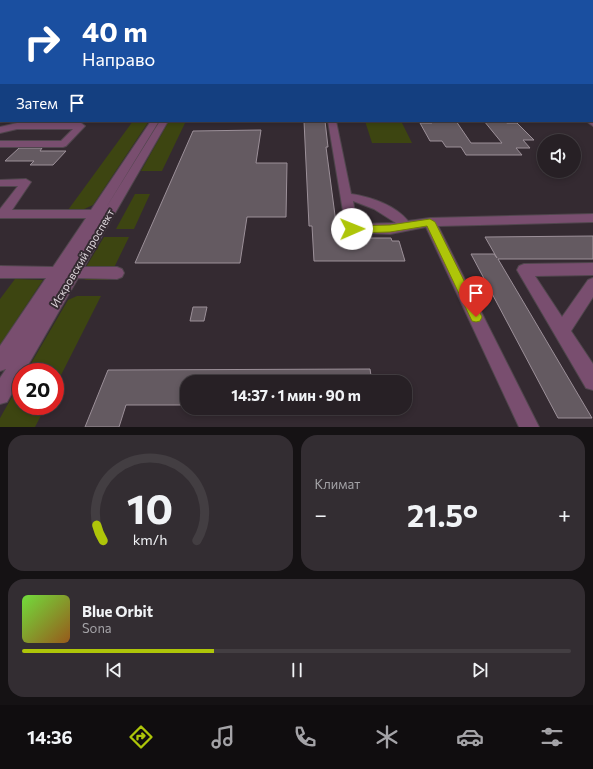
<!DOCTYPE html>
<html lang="ru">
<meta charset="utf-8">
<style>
:root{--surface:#272025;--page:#332d32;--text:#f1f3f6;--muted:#a4a3a7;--line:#433e42;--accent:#aec509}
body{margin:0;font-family:Commissioner,sans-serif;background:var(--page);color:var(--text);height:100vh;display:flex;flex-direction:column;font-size:15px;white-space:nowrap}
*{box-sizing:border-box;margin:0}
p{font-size:13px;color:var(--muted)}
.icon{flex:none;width:22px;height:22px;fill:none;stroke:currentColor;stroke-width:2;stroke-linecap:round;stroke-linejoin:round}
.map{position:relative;height:427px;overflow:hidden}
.sheet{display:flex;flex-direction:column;gap:8px;padding:8px;background:#151214;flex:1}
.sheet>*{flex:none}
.banner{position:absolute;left:0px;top:0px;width:593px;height:122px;box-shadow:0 2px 6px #0003,0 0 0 1px var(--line);background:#1a4fa0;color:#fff;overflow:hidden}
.buttons{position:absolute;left:537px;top:134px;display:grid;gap:8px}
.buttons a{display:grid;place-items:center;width:44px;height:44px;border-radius:50%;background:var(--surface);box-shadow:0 2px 6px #0003,0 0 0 1px var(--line);font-size:20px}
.speed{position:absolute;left:12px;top:363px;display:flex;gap:8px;font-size:20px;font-weight:700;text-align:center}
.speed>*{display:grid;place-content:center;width:52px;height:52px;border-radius:50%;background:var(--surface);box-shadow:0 2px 6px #0003,0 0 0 1px var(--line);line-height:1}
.speed .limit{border:6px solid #d22;background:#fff;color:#111}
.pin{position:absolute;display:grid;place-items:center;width:34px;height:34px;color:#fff;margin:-41px -17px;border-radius:50% 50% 50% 0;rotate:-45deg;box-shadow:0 0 4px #0007}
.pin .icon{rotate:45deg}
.me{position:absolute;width:44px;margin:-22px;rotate:89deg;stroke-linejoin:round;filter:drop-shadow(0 0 3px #0008)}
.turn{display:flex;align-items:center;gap:14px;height:84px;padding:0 16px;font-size:18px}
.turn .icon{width:52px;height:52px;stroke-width:2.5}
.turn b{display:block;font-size:28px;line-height:34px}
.then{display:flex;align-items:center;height:38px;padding:0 16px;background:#0003;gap:8px;font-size:15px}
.big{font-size:30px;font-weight:700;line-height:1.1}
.sheet .tile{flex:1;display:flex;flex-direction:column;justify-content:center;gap:6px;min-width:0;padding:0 14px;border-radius:16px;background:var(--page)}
.sheet .dial{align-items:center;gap:0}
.dial svg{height:104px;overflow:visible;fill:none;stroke:var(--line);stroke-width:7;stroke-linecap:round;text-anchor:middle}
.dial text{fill:var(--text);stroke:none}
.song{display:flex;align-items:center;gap:12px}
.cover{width:48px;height:48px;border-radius:6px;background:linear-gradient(135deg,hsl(100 70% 55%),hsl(30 70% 35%))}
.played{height:4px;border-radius:2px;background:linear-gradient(90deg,var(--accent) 35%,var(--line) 35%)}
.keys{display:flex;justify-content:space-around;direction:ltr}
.heat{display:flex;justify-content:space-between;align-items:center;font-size:22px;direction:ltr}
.sheet .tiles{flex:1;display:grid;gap:8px;grid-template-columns:1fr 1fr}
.tile:last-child{grid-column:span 2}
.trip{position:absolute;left:180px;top:375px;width:232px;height:40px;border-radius:16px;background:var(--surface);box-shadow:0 2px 6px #0003,0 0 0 1px var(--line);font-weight:700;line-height:40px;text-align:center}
.tabs{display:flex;height:64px;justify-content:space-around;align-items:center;background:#100d0f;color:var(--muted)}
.tabs .icon{width:28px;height:28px}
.tabs .active{color:var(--accent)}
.tabs b{font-size:18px;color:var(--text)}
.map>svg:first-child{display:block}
</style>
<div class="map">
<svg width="593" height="427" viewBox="0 0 593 427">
<rect width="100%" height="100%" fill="#342a31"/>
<!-- green -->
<g fill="#3d4511">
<path d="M133 121H149L93 205 82 210H68Z"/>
<path d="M169 121H186L162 171H141Z"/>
<path d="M365 121H401L412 143H372Z"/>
<path d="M135 194H150L134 229H116Z"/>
<path d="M104 237H129L108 280H86L80 277Z"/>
<path d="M15 279 43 280 0 345V299Z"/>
<path d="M77 296H101L55 387V372H26L68 300Z"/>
<path d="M21 381V406H46L35 427H0V418Z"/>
</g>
<!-- building -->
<g fill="#645a61" stroke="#9c9099">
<path d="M304 121H325L328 147H326L338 238H391L392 241H399L405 261H314L312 226H309Z"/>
<path d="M431 121H456L471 143H502L484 121H504L507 123H517L534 140H523L530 148H516L522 155H466L461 147H446L442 141H430L420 123H432Z"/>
<path d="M261 130 256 163H287L286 217H247L240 263H135L193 131Z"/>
<path d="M19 148H42L40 151H66L53 165H30L34 161H5Z"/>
<path d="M593 236V259H498L592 418H558L471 254H494L497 258 485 237Z"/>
<path d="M193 307H207L204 321H190Z"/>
<path d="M370 369 372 382H187V405H126L119 427H85L108 370Z"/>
</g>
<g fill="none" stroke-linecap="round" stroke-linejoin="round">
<defs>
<g id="minor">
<rect x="592" y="56" width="1" height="4"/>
<rect x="592" y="77" width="1" height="4"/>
<rect x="0" y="78" width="1" height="4"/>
<rect x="592" y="105" width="1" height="5"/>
<path d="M592 119H593V126L586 121H592Z"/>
<path d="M151 121H159L104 211 160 121H168L84 267H117L122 269 124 273 122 277 117 279 78 278 24 372H21V377L7 402 0 404V378L6 369 0 371V346L46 278H0V266L53 267 86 218H0V209L18 186H0V180L26 179 31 182 12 210H91Z"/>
<path d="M328 121H336L351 194C371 197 395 205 408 221L430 218 593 214V222L438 226 539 427H519L426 227 390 234 348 232 346 229ZM353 201 374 209 396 223 357 224Z"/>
<path d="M17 123H81L85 126 66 146 63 147H0V141H61L73 129H17L0 133V127Z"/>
<path d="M593 263V275L535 276 562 317 588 280 593 278V297L571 331 593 364V390L586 388 517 270 519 266 524 264Z"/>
</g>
</defs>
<!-- minor casing -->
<use href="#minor" stroke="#50464d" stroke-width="2"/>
<!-- minor -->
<use href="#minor" fill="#794e6f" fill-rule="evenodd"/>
</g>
<!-- sky -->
<linearGradient id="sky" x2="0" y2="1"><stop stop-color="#1d171b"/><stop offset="0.47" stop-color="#4a4a5a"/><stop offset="1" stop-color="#4a4a5a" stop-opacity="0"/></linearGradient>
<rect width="593" height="114" fill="url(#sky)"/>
<!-- route -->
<path fill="#aec509" stroke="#718006" d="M430 219 435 222 480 313 482 317 480 321 476 322 472 321 427 226 390 232 352 233 347 229 352 226 390 225Z"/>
<g text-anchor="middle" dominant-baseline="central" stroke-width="4" stroke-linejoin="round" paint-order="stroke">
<!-- street labels -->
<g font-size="11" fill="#e0d9de" stroke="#342a31">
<text transform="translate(82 258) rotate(-59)">Искровский проспект</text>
</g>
</g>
</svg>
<div class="buttons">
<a><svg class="icon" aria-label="sound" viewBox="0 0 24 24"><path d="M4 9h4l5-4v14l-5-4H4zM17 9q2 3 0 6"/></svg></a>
</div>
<div class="speed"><div class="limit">20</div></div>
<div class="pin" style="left:476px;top:317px;background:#d93025"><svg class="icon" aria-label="arrive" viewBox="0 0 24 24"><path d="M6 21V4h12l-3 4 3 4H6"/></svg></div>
<svg class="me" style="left:352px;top:229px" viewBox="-20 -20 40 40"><circle r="19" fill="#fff"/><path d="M0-13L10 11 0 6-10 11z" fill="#aec509"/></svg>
<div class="trip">14:37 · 1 мин · 90 m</div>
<div class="banner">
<div class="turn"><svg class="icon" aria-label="right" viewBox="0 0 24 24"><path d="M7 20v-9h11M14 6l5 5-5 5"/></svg><div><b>40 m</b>Направо</div></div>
<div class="then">Затем<svg class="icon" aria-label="arrive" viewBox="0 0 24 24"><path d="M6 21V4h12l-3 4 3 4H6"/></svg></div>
</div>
</div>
<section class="sheet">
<div class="tiles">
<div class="tile dial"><svg viewBox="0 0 100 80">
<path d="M14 69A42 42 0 1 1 86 69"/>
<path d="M14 69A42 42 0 0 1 9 57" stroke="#aec509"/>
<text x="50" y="56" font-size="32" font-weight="700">10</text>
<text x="50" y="72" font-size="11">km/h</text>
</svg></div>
<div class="tile"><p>Климат</p>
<div class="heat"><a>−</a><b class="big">21.5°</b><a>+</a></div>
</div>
<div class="tile">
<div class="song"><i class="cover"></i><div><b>Blue Orbit</b><p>Sona</p></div></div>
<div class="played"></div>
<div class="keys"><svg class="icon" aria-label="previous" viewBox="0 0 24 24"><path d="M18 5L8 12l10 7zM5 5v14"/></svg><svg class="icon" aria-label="pause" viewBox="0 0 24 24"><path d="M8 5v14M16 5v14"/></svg><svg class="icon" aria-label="next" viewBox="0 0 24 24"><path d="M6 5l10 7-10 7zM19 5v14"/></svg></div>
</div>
</div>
</section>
<nav class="tabs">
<b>14:36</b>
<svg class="icon active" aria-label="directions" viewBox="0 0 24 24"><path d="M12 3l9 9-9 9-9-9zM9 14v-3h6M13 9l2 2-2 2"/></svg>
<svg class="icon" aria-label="music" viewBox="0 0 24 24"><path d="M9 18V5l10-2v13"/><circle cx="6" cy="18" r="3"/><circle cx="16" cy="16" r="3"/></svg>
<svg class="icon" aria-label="phone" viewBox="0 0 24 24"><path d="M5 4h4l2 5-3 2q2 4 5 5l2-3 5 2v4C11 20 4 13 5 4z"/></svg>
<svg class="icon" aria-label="climate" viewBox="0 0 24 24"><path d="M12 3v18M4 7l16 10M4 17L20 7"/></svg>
<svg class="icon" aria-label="car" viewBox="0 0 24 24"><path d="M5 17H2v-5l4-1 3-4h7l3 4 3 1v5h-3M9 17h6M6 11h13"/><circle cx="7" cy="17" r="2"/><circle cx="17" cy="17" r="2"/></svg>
<svg class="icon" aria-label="filters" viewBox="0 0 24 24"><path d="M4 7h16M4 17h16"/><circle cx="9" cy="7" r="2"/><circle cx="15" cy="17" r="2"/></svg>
</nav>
